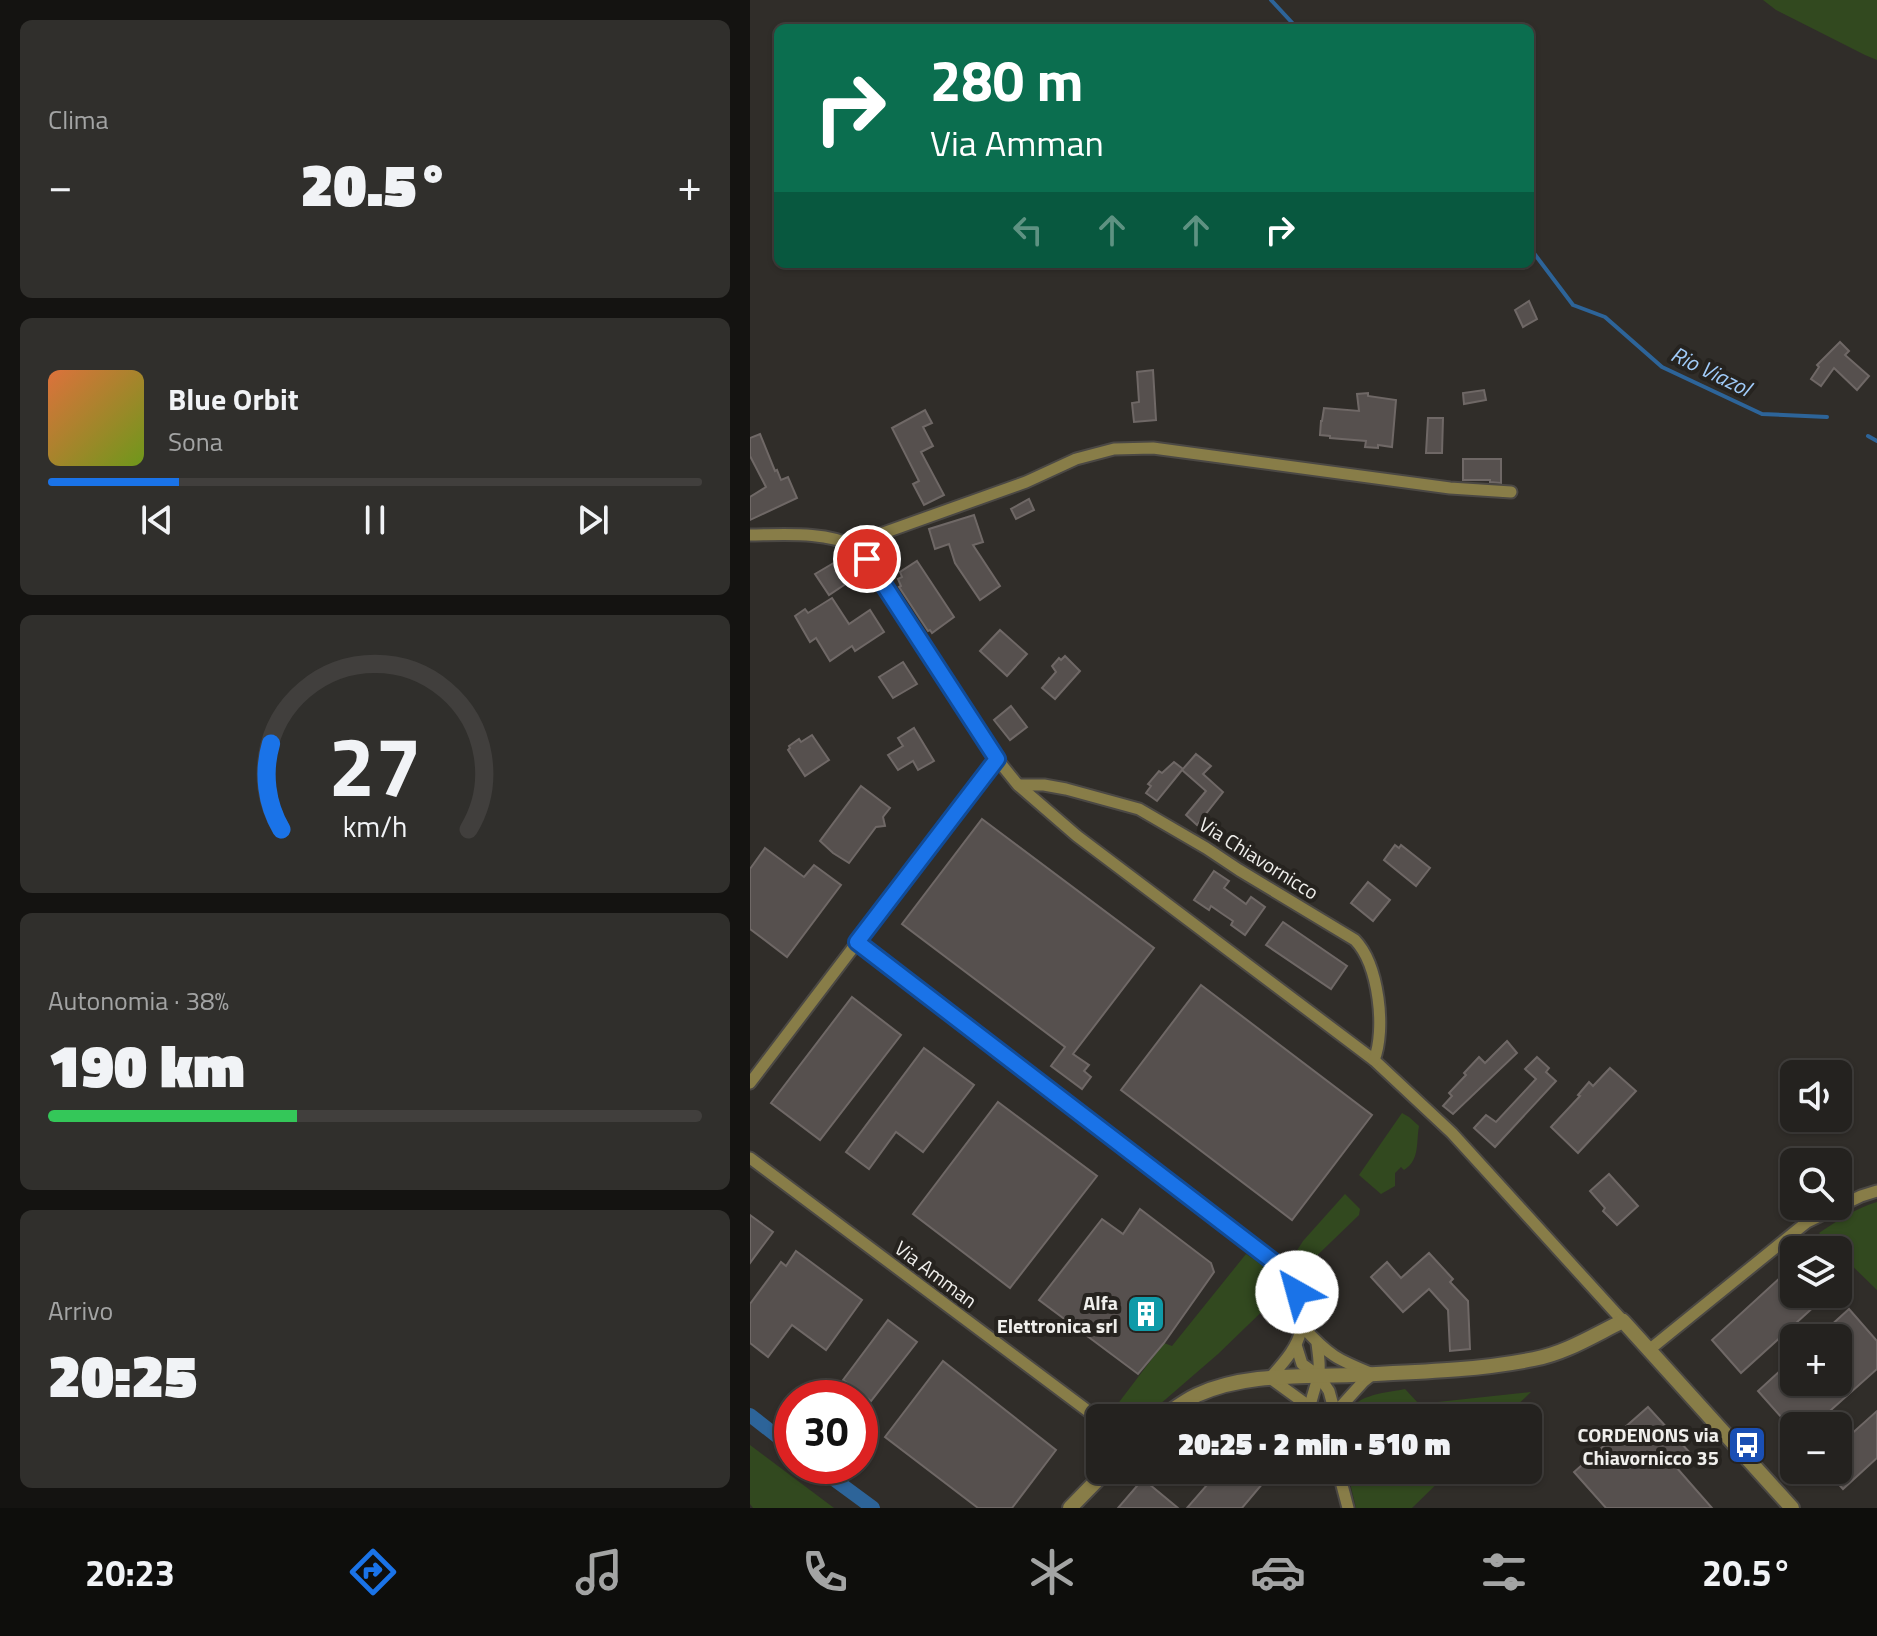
<!DOCTYPE html>
<html lang="it">
<meta charset="utf-8">
<style>
:root{--surface:#24221f;--page:#302f2c;--text:#f1f3f6;--muted:#a3a4a4;--line:#413f3d;--accent:#1a73e8}
body{margin:0;font-family:"Titillium Web",sans-serif;background:var(--page);color:var(--text);height:100vh;display:flex;flex-direction:column;font-size:30px;white-space:nowrap}
*{box-sizing:border-box;margin:0}
p{font-size:26px;color:var(--muted)}
.icon{flex:none;width:44px;height:44px;fill:none;stroke:currentColor;stroke-width:2;stroke-linecap:round;stroke-linejoin:round}
.map{position:relative;flex:1;overflow:hidden}
.details{display:flex;flex-direction:column;gap:20px;padding:20px;background:#141311;width:750px}
.details>*{flex:none}
.top-card{position:absolute;left:24px;top:24px;width:760px;height:244px;border-radius:12px;box-shadow:0 2px 6px #0004,0 0 0 2px var(--line);background:#0b6e4f;color:#fff;overflow:hidden}
.tools{position:absolute;left:1030px;top:1060px;display:grid;gap:16px}
.tools a{display:grid;place-items:center;width:72px;height:72px;border-radius:12px;background:var(--surface);box-shadow:0 2px 6px #0004,0 0 0 2px var(--line);font-size:40px}
.speed{position:absolute;left:24px;top:1380px;display:flex;gap:16px;font-size:40px;font-weight:700;text-align:center}
.speed>*{display:grid;place-content:center;width:104px;height:104px;border-radius:50%;background:var(--surface);box-shadow:0 2px 6px #0004,0 0 0 2px var(--line);line-height:1}
.speed .limit{border:12px solid #d22;background:#fff;color:#111}
.pin{position:absolute;display:grid;place-items:center;width:68px;height:68px;color:#fff;margin:-34px;border:4px solid #fff;border-radius:50%;box-shadow:0 2px 8px #0007}
.me{position:absolute;width:88px;margin:-44px;rotate:322deg;stroke-linejoin:round;filter:drop-shadow(0 0 6px #0008)}
.turn{display:flex;align-items:center;gap:28px;height:168px;padding:0 24px;font-size:36px}
.turn .icon{width:104px;height:104px;stroke-width:2.5}
.turn b{display:block;font-size:56px;line-height:68px}
.lanes{display:flex;align-items:center;height:76px;padding:0 24px;background:#0003;justify-content:center;gap:40px;direction:ltr}
.lanes .off{opacity:.35}
.big{font-size:60px;font-weight:800;line-height:1.1}
.details .widget{flex:1;display:flex;flex-direction:column;justify-content:center;gap:12px;min-width:0;padding:0 28px;border-radius:12px;background:var(--page)}
.details .dial{align-items:center;gap:0}
.dial svg{height:208px;overflow:visible;fill:none;stroke:var(--line);stroke-width:7;stroke-linecap:round;text-anchor:middle}
.dial text{fill:var(--text);stroke:none}
.song{display:flex;align-items:center;gap:24px}
.cover{width:96px;height:96px;border-radius:12px;background:linear-gradient(135deg,hsl(20 70% 55%),hsl(80 70% 35%))}
.played{height:8px;border-radius:4px;background:linear-gradient(90deg,var(--accent) 20%,var(--line) 20%)}
.keys{display:flex;justify-content:space-around;direction:ltr}
.heat{display:flex;justify-content:space-between;align-items:center;font-size:44px;direction:ltr}
.charge{height:12px;border-radius:6px;background:linear-gradient(90deg,#34c759 38%,var(--line) 0)}
.trip{position:absolute;left:336px;top:1404px;width:456px;height:80px;border-radius:12px;background:var(--surface);box-shadow:0 2px 6px #0004,0 0 0 2px var(--line);font-weight:800;line-height:80px;text-align:center}
.tabs{display:flex;height:128px;justify-content:space-around;align-items:center;background:#0e0e0c;color:var(--muted)}
.tabs .icon{width:56px;height:56px}
.tabs .active{color:var(--accent)}
.tabs b{font-size:36px;color:var(--text)}
main{display:flex;flex:1;min-height:0}
.map>svg:first-child{display:block}
</style>
<main>
<section class="details">
<div class="widget"><p>Clima</p>
<div class="heat"><a>−</a><b class="big">20.5°</b><a>+</a></div>
</div>
<div class="widget">
<div class="song"><i class="cover"></i><div><b>Blue Orbit</b><p>Sona</p></div></div>
<div class="played"></div>
<div class="keys"><svg class="icon" aria-label="previous" viewBox="0 0 24 24"><path d="M18 5L8 12l10 7zM5 5v14"/></svg><svg class="icon" aria-label="pause" viewBox="0 0 24 24"><path d="M8 5v14M16 5v14"/></svg><svg class="icon" aria-label="next" viewBox="0 0 24 24"><path d="M6 5l10 7-10 7zM19 5v14"/></svg></div>
</div>
<div class="widget dial"><svg viewBox="0 0 100 80">
<path d="M14 69A42 42 0 1 1 86 69"/>
<path d="M14 69A42 42 0 0 1 10 36" stroke="#1a73e8"/>
<text x="50" y="56" font-size="32" font-weight="700">27</text>
<text x="50" y="72" font-size="11">km/h</text>
</svg></div>
<div class="widget"><p>Autonomia · 38%</p><b class="big">190 km</b><div class="charge"></div></div>
<div class="widget"><p>Arrivo</p><b class="big">20:25</b></div>
</section>
<div class="map">
<svg width="1127" height="1508" viewBox="0 0 1127 1508">
<rect width="100%" height="100%" fill="#302d29"/>
<!-- green -->
<g fill="#32491f">
<path d="M1013 0H1127V60L1115 55 1026 10Z"/>
<path d="M652 1113 659 1117 669 1126C666 1143 670 1160 654 1170L651 1167 645 1173V1186L631 1194 609 1175Z"/>
<path d="M595 1194 610 1209 609 1215 552 1270 541 1260 553 1241Z"/>
<path d="M1127 1202V1290L1088 1252V1250H1086L1069 1233C1087 1221 1106 1208 1127 1202Z"/>
<path d="M496 1254C514 1266 526 1273 529 1295L468 1354 394 1418H357L414 1343 422 1346Z"/>
<path d="M655 1389 669 1404 781 1392 754 1418H593C607 1394 629 1394 655 1389Z"/>
<path d="M0 1445 84 1508H3L0 1504Z"/>
<path d="M597 1470H701L662 1508H606Z"/>
</g>
<g fill="none" stroke-linecap="round" stroke-linejoin="round">
<!-- stream -->
<g stroke="#2d6499" stroke-width="4">
<path d="M521 0 547 28"/>
<path d="M780 248 823 305 855 317 912 367 1012 414 1077 417"/>
<path d="M1118 436 1127 441"/>
</g>
<!-- canal -->
<g stroke="#2d6499" stroke-width="14">
<path d="M0 1415 42 1448"/>
<path d="M66 1466 123 1508"/>
</g>
</g>
<!-- building -->
<g fill="#56504e" stroke="#6f6866" stroke-width="2">
<path d="M779 301 787 319 773 327 765 310Z"/>
<path d="M1090 342 1099 351 1095 355 1119 376 1107 390 1084 368 1071 386 1061 379 1069 367 1067 365Z"/>
<path d="M403 370 406 420 384 422 382 403 389 402 387 372Z"/>
<path d="M734 390 736 400 714 404 713 393Z"/>
<path d="M618 393V396L646 400 642 447 628 445V448L615 447 616 441 580 438V436L570 435 571 421H572L574 408 609 411 607 394Z"/>
<path d="M175 410 182 423 173 427 183 446 171 452 194 495 174 505 163 484 169 481 142 428Z"/>
<path d="M678 418H693L692 453H676Z"/>
<path d="M10 434 25 471 27 470 31 480 38 477 47 498 0 520V497L16 487 0 456V438Z"/>
<path d="M713 459H751V483L740 482V480H713Z"/>
<path d="M279 499 284 510 266 519 261 509Z"/>
<path d="M224 515 233 542 223 545 250 586 230 600 205 563 199 544 185 549 179 529Z"/>
<path d="M87 561 100 581 79 595 65 574Z"/>
<path d="M167 561 204 617 182 633 180 630 178 631 149 587 151 586 148 579 152 577 150 572Z"/>
<path d="M82 598 99 624 120 610 134 632 105 651 102 646 80 661 66 638 60 642 45 616 55 609 58 613Z"/>
<path d="M250 630 277 654 257 676 230 651Z"/>
<path d="M315 656 330 671 305 699 292 688 306 672 302 666 309 658 311 660Z"/>
<path d="M153 662 167 684 143 698 129 677Z"/>
<path d="M261 706 277 727 260 740 244 720Z"/>
<path d="M164 728 184 761 168 770 163 761 148 770 138 755 153 746 148 738Z"/>
<path d="M62 735 79 760 55 776 38 750 40 748 39 746 49 739 51 742Z"/>
<path d="M446 754 461 766 453 774 473 792 447 825 436 815 456 791 432 770 407 801 396 793 401 786 398 784 409 771 412 773 424 762 433 769Z"/>
<path d="M111 786 140 808 133 817 135 826 126 827 99 863 83 853 70 841Z"/>
<path d="M232 819 404 948 323 1054 339 1065 334 1071 341 1077 332 1089 301 1066 315 1047 152 924Z"/>
<path d="M645 845 649 848 651 845 680 868 666 886 634 860Z"/>
<path d="M15 848 54 877 64 865 91 885 37 957 0 929V869Z"/>
<path d="M464 871 479 881 474 888 496 904 501 897 515 907 495 935 481 925 483 921 474 915 461 906 459 910 444 900Z"/>
<path d="M618 882 640 900 623 921 601 903Z"/>
<path d="M533 922 597 966 581 989 516 945Z"/>
<path d="M451 985 622 1115 542 1220 371 1090Z"/>
<path d="M102 997 151 1035 70 1140 21 1103Z"/>
<path d="M757 1041 767 1053 703 1114 693 1106 702 1096 699 1093 716 1075 714 1073 729 1057 735 1063Z"/>
<path d="M174 1048 224 1085 173 1152 146 1132 119 1169 96 1152Z"/>
<path d="M787 1057 799 1068 796 1072 806 1081 745 1147 724 1128 736 1115 746 1122 786 1079 775 1069Z"/>
<path d="M860 1068 886 1091 828 1153 801 1127 830 1096 828 1095 839 1082 843 1086Z"/>
<path d="M248 1102 347 1176 260 1288 163 1214Z"/>
<path d="M859 1174 888 1206 867 1225 853 1211 855 1208 840 1191Z"/>
<path d="M390 1209 461 1263 464 1272 414 1343 388 1374 289 1300 352 1219 373 1234Z"/>
<path d="M0 1215 23 1232 0 1263Z"/>
<path d="M46 1251 112 1300 76 1350 42 1325 18 1357 0 1343V1304L31 1262 36 1266Z"/>
<path d="M679 1253 703 1279 700 1282 718 1301 720 1349 700 1351 698 1310 679 1289 653 1312 621 1277 637 1262 651 1278Z"/>
<path d="M1044 1265V1294H1078L991 1373 962 1340Z"/>
<path d="M1099 1309 1127 1341V1369L1063 1426H1039L1008 1391 1044 1358V1382H1088V1338H1067Z"/>
<path d="M138 1320 167 1342 121 1401 93 1380Z"/>
<path d="M193 1361 306 1450 262 1508H228L135 1437Z"/>
<path d="M898 1407 941 1454 926 1467 962 1508H856L824 1472Z"/>
<path d="M1127 1411V1458L1093 1489 1076 1470H1088V1446Z"/>
<path d="M470 1470H524L492 1508H437Z"/>
<path d="M393 1479 428 1508H368Z"/>
</g>
<g fill="none" stroke-linecap="round" stroke-linejoin="round">
<defs>
<g id="minor">
<path d="M0 535C31 535 76 531 103 546 108 550 112 555 117 559L247 759 268 785 327 836 624 1060 702 1133 873 1321"/>
<path d="M105 548 122 537 276 482 326 459 364 449 403 448 700 488 761 492"/>
<path d="M269 785H294L316 789 389 809 456 848 489 870 605 940C629 965 636 1030 624 1060"/>
<path d="M107 942 542 1276C558 1328 556 1338 520 1378L560 1407 568 1418"/>
<path d="M0 1083 247 759"/>
<path d="M0 1158 350 1420"/>
<path d="M553 1327C578 1355 588 1360 623 1374L613 1382 585 1413"/>
<path d="M546 1345 552 1364 569 1376 579 1391 585 1413 583 1418"/>
<path d="M899 1350 1057 1222 1111 1196 1127 1191"/>
<path d="M560 1407C562 1395 567 1384 569 1372 570 1362 568 1353 567 1343"/>
<path d="M588 1470 598 1508"/>
</g>
<g id="tertiary">
<path d="M411 1418C423 1410 434 1401 447 1395 494 1373 551 1377 602 1375 663 1372 725 1371 784 1359 816 1353 844 1335 873 1321L1042 1508"/>
<path d="M320 1508 357 1470"/>
</g>
</defs>
<!-- minor casing -->
<use href="#minor" stroke="#4b4844" stroke-width="15"/>
<!-- tertiary casing -->
<use href="#tertiary" stroke="#4b4844" stroke-width="18"/>
<!-- minor -->
<use href="#minor" stroke="#887d48" stroke-width="11"/>
<!-- tertiary -->
<use href="#tertiary" stroke="#887d48" stroke-width="14"/>
</g>
<g fill="none" stroke-linecap="round" stroke-linejoin="round">
<defs>
<path id="route" d="M117 559 247 759 107 942 542 1276 547 1292"/>
</defs>
<!-- route casing -->
<use href="#route" stroke="#114b97" stroke-width="20"/>
<!-- route -->
<use href="#route" stroke="#1a73e8" stroke-width="14"/>
</g>
<!-- icons -->
<defs>
<symbol id="building-square" viewBox="-11 -11 22 22"><rect x="-9" y="-9" width="18" height="18" rx="4" fill="#0f9aa8" stroke="#26231f"/><path d="M-4-6H4V6H1V3H-1V6H-4ZM-2.5-4.3h1.7v1.8h-1.7ZM.8-4.3h1.7v1.8H.8ZM-2.5-1h1.7V.8h-1.7ZM.8-1h1.7V.8H.8Z" fill="#fff"/></symbol>
<symbol id="bus-square" viewBox="-11 -11 22 22"><rect x="-9" y="-9" width="18" height="18" rx="4" fill="#1a4fb4" stroke="#26231f"/><path d="M-5-6H5V4H4V6H2V4H-2V6H-4V4H-5ZM-3.5-4V0h7V-4ZM-3.5 1.2v1.5H-2V1.2ZM2 1.2v1.5H3.5V1.2Z" fill="#fff"/></symbol>
</defs>
<g fill-rule="evenodd">
<use href="#building-square" x="374" y="1292" width="44" height="44"/>
<use href="#bus-square" x="975" y="1423" width="44" height="44"/>
</g>
<g text-anchor="middle" dominant-baseline="central" stroke-width="8" stroke-linejoin="round" paint-order="stroke">
<!-- street labels -->
<g font-size="20" fill="#f0efec" stroke="#26231f">
<text transform="translate(509 858) rotate(32)">Via Chiavornicco</text>
<text transform="translate(186 1274) rotate(37)">Via Amman</text>
</g>
<!-- poi labels -->
<g font-size="20" font-weight="bold" fill="#f0efec" stroke="#26231f" text-anchor="end">
<text x="368" y="1302">Alfa<tspan x="368" dy="23">Elettronica srl</tspan></text>
<text x="969" y="1434">CORDENONS via<tspan x="969" dy="23">Chiavornicco 35</tspan></text>
</g>
<!-- water labels -->
<g font-size="22" font-style="italic" fill="#a1ccfa" stroke="#26231f">
<text transform="translate(961 371) rotate(26)">Rio Viazol</text>
</g>
</g>
</svg>
<div class="tools">
<a><svg class="icon" aria-label="sound" viewBox="0 0 24 24"><path d="M4 9h4l5-4v14l-5-4H4zM17 9q2 3 0 6"/></svg></a>
<a><svg class="icon" aria-label="search" viewBox="0 0 24 24"><circle cx="10" cy="10" r="6"/><path d="M15 15l6 6"/></svg></a>
<a><svg class="icon" aria-label="layers" viewBox="0 0 24 24"><path d="M12 4l9 5-9 5-9-5zM3 14l9 5 9-5"/></svg></a>
<a>+</a>
<a>−</a>
</div>
<div class="speed"><div class="limit">30</div></div>
<div class="pin" style="left:117px;top:559px;background:#d93025"><svg class="icon" aria-label="arrive" viewBox="0 0 24 24"><path d="M6 21V4h12l-3 4 3 4H6"/></svg></div>
<svg class="me" style="left:547px;top:1292px" viewBox="-20 -20 40 40"><circle r="19" fill="#fff"/><path d="M0-13L10 11 0 6-10 11z" fill="#1a73e8"/></svg>
<div class="trip">20:25 · 2 min · 510 m</div>
<div class="top-card">
<div class="turn"><svg class="icon" aria-label="right" viewBox="0 0 24 24"><path d="M7 20v-9h11M14 6l5 5-5 5"/></svg><div><b>280 m</b>Via Amman</div></div>
<div class="lanes"><svg class="icon off" aria-label="left" viewBox="0 0 24 24"><path d="M17 20v-9H6M10 6l-5 5 5 5"/></svg><svg class="icon off" aria-label="ahead" viewBox="0 0 24 24"><path d="M12 20V5M6 11l6-6 6 6"/></svg><svg class="icon off" aria-label="ahead" viewBox="0 0 24 24"><path d="M12 20V5M6 11l6-6 6 6"/></svg><svg class="icon" aria-label="right" viewBox="0 0 24 24"><path d="M7 20v-9h11M14 6l5 5-5 5"/></svg></div>
</div>
</div>
</main>
<nav class="tabs">
<b>20:23</b>
<svg class="icon active" aria-label="directions" viewBox="0 0 24 24"><path d="M12 3l9 9-9 9-9-9zM9 14v-3h6M13 9l2 2-2 2"/></svg>
<svg class="icon" aria-label="music" viewBox="0 0 24 24"><path d="M9 18V5l10-2v13"/><circle cx="6" cy="18" r="3"/><circle cx="16" cy="16" r="3"/></svg>
<svg class="icon" aria-label="phone" viewBox="0 0 24 24"><path d="M5 4h4l2 5-3 2q2 4 5 5l2-3 5 2v4C11 20 4 13 5 4z"/></svg>
<svg class="icon" aria-label="climate" viewBox="0 0 24 24"><path d="M12 3v18M4 7l16 10M4 17L20 7"/></svg>
<svg class="icon" aria-label="car" viewBox="0 0 24 24"><path d="M5 17H2v-5l4-1 3-4h7l3 4 3 1v5h-3M9 17h6M6 11h13"/><circle cx="7" cy="17" r="2"/><circle cx="17" cy="17" r="2"/></svg>
<svg class="icon" aria-label="filters" viewBox="0 0 24 24"><path d="M4 7h16M4 17h16"/><circle cx="9" cy="7" r="2"/><circle cx="15" cy="17" r="2"/></svg>
<b>20.5°</b>
</nav>
